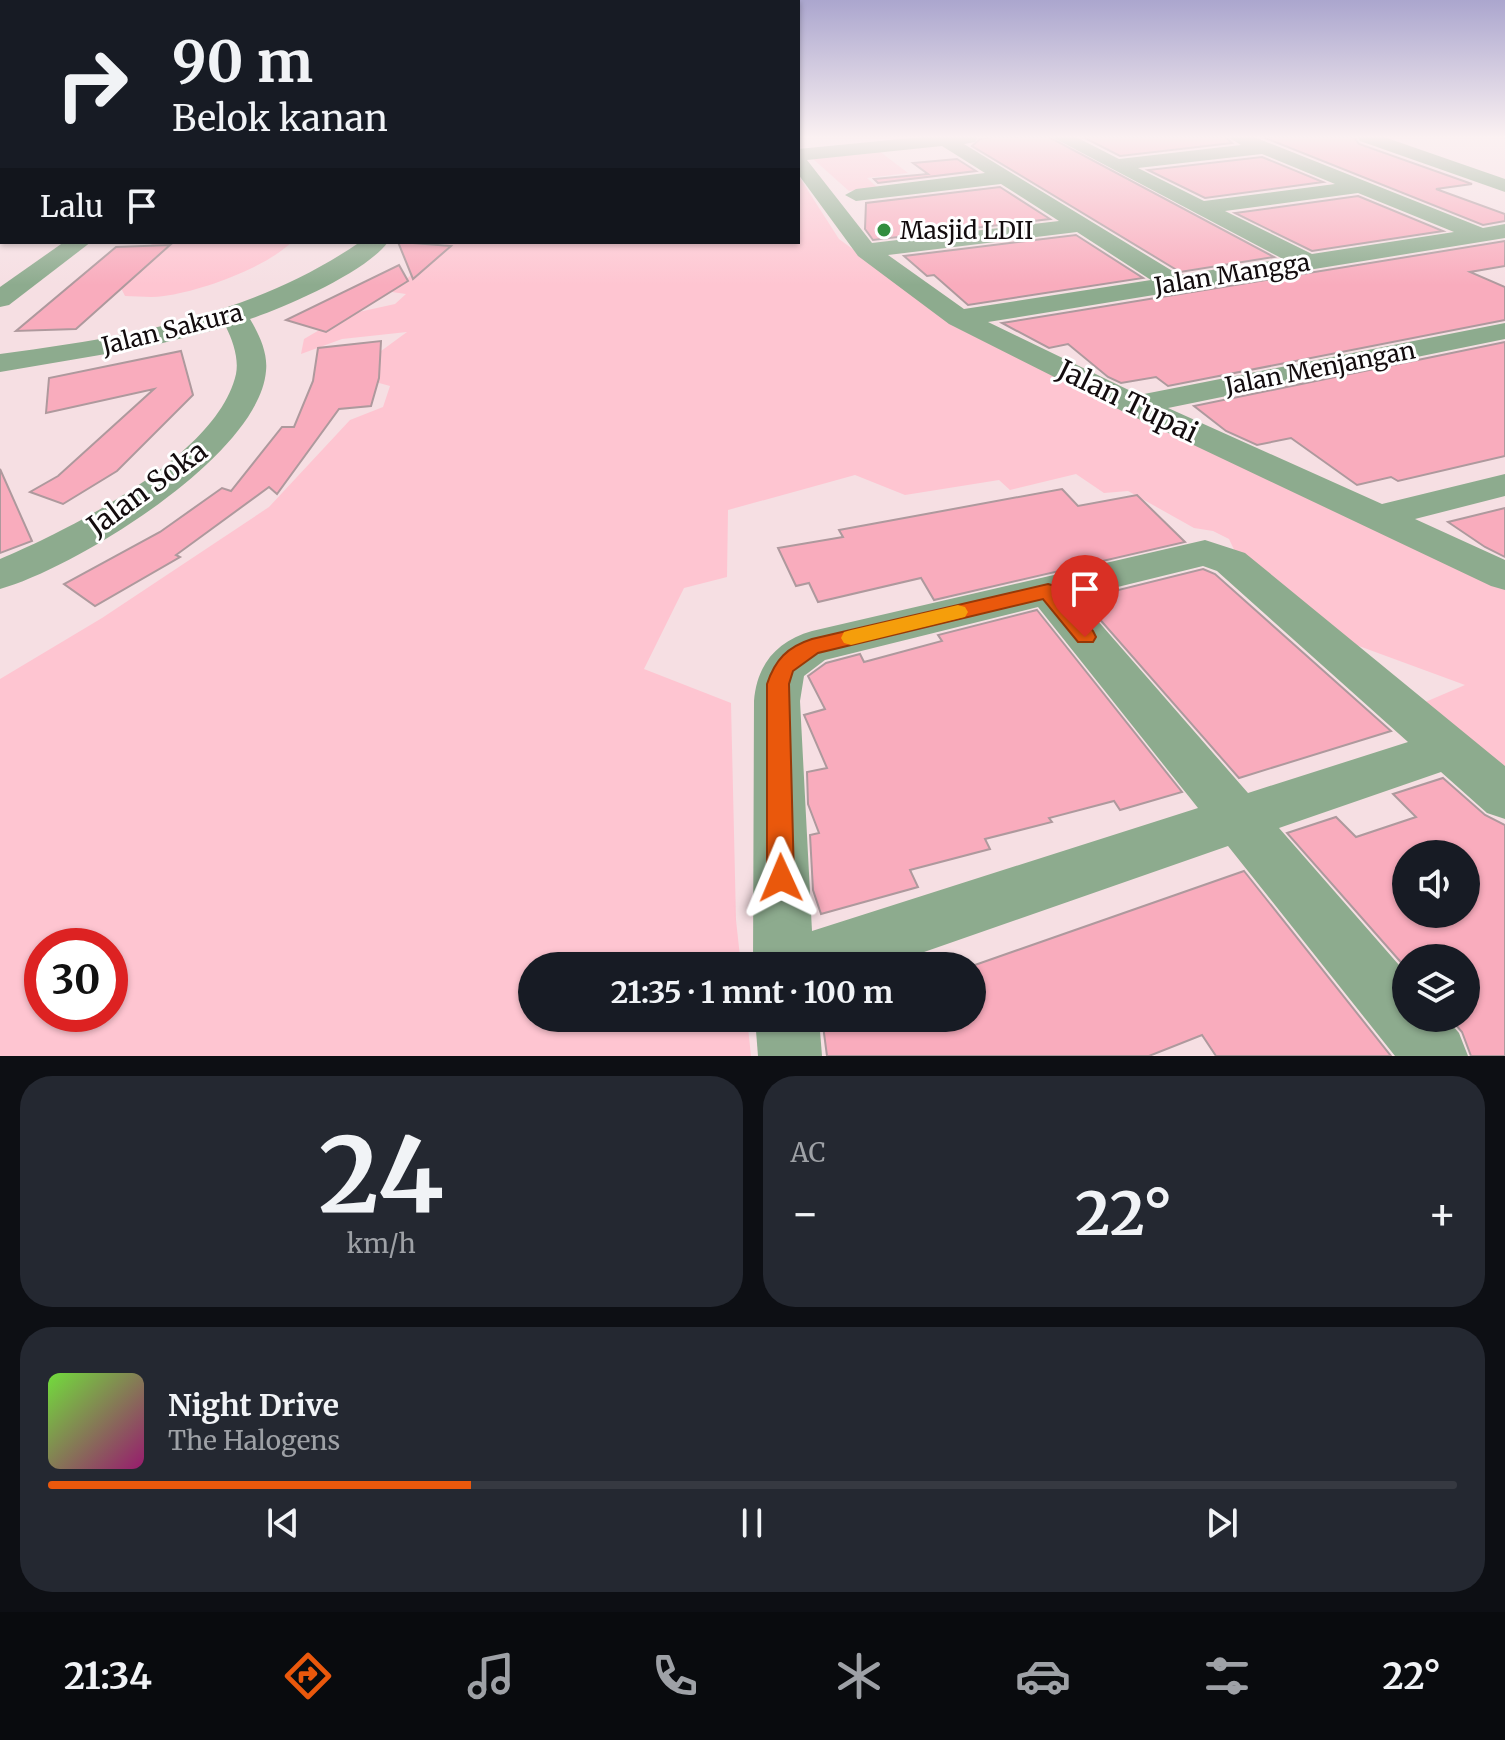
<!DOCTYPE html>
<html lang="id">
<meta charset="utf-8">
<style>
:root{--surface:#171b24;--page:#242831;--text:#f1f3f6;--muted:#9ea1a6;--line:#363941;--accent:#ea580c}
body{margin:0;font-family:Merriweather,serif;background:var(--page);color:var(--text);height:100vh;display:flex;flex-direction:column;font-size:30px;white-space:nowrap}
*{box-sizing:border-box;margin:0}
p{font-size:26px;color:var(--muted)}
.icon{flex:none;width:44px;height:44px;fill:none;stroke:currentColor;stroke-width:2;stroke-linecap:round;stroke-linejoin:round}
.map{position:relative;height:1056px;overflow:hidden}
.panel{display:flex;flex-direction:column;gap:20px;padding:20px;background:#0d0f14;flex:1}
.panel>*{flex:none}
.guide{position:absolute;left:0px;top:0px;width:800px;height:244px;box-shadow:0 2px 6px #0004;background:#171b24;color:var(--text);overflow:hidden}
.tools{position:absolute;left:1392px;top:840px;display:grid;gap:16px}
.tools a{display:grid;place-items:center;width:88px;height:88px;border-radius:50%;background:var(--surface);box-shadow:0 2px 6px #0004;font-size:40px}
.speed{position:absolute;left:24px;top:928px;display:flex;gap:16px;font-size:40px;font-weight:700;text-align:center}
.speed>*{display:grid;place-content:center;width:104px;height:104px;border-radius:50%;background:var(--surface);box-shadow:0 2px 6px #0004;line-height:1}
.speed .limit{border:12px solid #d22;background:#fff;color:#111}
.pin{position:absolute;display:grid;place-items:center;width:68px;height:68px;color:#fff;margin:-82px -34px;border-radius:50% 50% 50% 0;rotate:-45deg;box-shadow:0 0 8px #0007}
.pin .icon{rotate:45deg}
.me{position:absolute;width:88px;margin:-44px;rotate:359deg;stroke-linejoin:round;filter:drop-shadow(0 0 6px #0008)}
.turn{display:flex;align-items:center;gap:28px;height:168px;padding:0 40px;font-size:36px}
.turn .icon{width:104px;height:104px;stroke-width:2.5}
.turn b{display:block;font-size:56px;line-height:68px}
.then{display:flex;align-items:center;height:76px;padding:0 40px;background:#0003;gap:16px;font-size:30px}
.big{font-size:60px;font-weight:700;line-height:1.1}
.panel .tile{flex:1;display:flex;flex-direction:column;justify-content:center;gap:12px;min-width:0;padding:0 28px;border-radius:32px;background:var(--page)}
.panel .dial{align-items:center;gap:0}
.dial b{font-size:104px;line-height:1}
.song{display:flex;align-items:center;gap:24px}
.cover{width:96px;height:96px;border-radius:12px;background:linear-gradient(135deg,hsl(100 70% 55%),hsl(320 70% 35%))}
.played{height:8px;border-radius:4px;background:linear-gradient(90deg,var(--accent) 30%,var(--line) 30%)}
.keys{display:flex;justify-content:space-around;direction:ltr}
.heat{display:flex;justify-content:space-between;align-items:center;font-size:44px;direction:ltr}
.panel .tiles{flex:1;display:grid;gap:20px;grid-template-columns:1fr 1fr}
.tile:last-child{grid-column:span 2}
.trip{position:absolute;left:518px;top:952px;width:468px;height:80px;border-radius:40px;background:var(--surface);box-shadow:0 2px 6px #0004;font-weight:700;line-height:80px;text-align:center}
.tab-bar{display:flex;height:128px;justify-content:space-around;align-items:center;background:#090b0e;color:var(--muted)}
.tab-bar .icon{width:56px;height:56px}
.tab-bar .active{color:var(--accent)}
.tab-bar b{font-size:36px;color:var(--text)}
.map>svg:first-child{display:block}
</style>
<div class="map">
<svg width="1505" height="1056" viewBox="0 0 1505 1056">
<rect width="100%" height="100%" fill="#f6dfe3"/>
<!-- green -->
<g fill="#fec5d1" fill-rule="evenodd">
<path d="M879 151 908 173 867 178 878 188 849 191 812 158Z"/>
<path d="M798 175 839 239 957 326 1505 580V779L1416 706 1465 685 1348 642 1240 562 1229 539 1213 531 1194 528 1128 491 1104 493 1076 474 1010 490 999 480 905 495 855 475 728 510 727 577 684 588 644 669 731 703 736 920 741 966H532V1018H747L751 1056H0V679L102 618 269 507 350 420 383 407 390 386 361 378 366 362 407 332 342 339 301 354 304 339 345 315 395 304 406 294 392 292 448 242H798ZM42 946H110V1014H42Z"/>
<path d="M154 242H292C265 268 201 291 164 296 152 298 138 296 125 296L116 278Z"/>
</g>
<!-- building -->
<g fill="#f9acbd" stroke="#ae999d" stroke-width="2" fill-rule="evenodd">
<path d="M993 137H1049L1274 257 1180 272 972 146 980 139Z"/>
<path d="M1083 137H1225L1232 143 1120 156Z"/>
<path d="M1263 137H1354L1359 144 1472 184 1436 189 1505 214V221L1483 225Z"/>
<path d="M1262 157 1323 182 1205 198 1148 170Z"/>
<path d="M957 159 976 171 878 183 874 179 928 174 913 163Z"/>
<path d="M1000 187 1050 219 873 240 865 229 866 203Z"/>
<path d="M1358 196 1443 231 1312 251 1235 213Z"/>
<path d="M1076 235 1143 278 968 305 934 275 927 276 904 256Z"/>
<path d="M1505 241V266L1470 272 1505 287V320L1168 386 1156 377 1121 383 1108 377 1068 344 1049 348 1002 323Z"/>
<path d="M398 242H400L451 246 413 279Z"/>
<path d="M170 245 76 329 16 331 116 247Z"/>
<path d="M399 265 408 281 326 332 286 320Z"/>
<path d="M381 341 379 378 371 406 339 409 277 494 269 487 176 555 180 557 95 606 64 584 160 532 222 488 231 491 282 427H294L313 381 318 348Z"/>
<path d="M1505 342V456L1398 481 1391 477 1357 485 1291 438 1257 445 1226 431 1194 406Z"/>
<path d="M181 351 193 395 117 471 63 504 30 492 58 476 154 389 46 413 49 378Z"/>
<path d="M0 469 32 541 0 553Z"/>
<path d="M1062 489 1078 506 1137 495 1185 542 934 600 921 578 818 602 809 583 796 586 778 548 843 537 839 530Z"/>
<path d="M1505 508V557L1485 547 1448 522Z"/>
<path d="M1203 569 1215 574 1391 731 1239 778 1082 599Z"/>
<path d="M1037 610 1182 792 1120 810 1114 801 1049 818 1052 822 985 839 990 849 910 870 918 887 821 914 813 890 810 835 819 833 808 804 807 772 827 768 804 715 825 709 808 676 826 663 860 654 864 662 942 641 938 635Z"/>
<path d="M1443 778 1485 815 1505 825V1056H1471L1462 1032 1450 1018H1466V958H1406V968L1287 833 1336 817 1356 837 1416 817 1393 794ZM1406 854H1466V914H1406Z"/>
<path d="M1244 871 1391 1056H1216L1202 1035 1149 1056H827L822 1018H972V966Z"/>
</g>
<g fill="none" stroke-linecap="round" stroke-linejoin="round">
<!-- street -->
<g fill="#8dab8e" fill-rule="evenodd">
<path d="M921 137H978L975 142 964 144 1179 275 1283 259 1052 137H1076L1119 159 1241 145 1228 137H1254L1483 228 1505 224V238L988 322 1139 395 1505 323V339L1168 408 1382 504 1505 474V496L1415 519 1505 560V590L1491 586 1124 412 949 324 858 256 798 174V149ZM942 146 985 173 856 189 845 195 856 201 1001 184 1059 221 872 243 807 160ZM1262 154 1335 184 1204 201 1138 168ZM1358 193 1454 232 1312 254 1225 211ZM1077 232 1151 280 964 309 888 255Z"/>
<path d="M1357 137H1384L1505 179V192L1360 141Z"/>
<rect x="0" y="145" width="2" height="12"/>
<path d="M64 242H91L9 305 0 307V287Z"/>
<path d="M360 242H388C366 272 286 307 250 319 259 334 268 353 266 371 259 456 75 568 0 589V559C71 529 218 455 236 374 239 359 233 341 226 327L147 347 0 372V354C128 337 252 316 360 242Z"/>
<path d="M1205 540 1245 553 1505 766V819L1487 813 1441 772 1279 828 1406 973V1018H1446L1459 1033 1468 1056H1395L1228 846 884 966H753L754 701C757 664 777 641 812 631ZM1203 566 1217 571 1408 742 1248 793 1077 597ZM1038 607 1198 808 812 931 800 701 804 676 825 660Z"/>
<path d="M755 1018H819L822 1056H758Z"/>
</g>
</g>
<!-- sky -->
<linearGradient id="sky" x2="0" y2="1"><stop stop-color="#aba6ce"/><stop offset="0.48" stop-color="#fbf1f2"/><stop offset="1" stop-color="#fbf1f2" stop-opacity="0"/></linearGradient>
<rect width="1505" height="285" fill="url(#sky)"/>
<!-- route -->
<path fill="#ea580c" stroke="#983908" stroke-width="2" d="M1048 584 1055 586 1093 631 1096 637 1093 642H1078L1043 599 818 653 793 671 789 684 794 878 790 886 781 890 771 886 767 878V684C775 660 787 647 812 639Z"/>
<!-- slow -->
<path fill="#f59e0b" d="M958 605 965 607 968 612 965 617 851 645 844 643 841 638 844 632 851 630Z"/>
<!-- markers -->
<circle fill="#328e3f" stroke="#fff" stroke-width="3" cx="884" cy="230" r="8"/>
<g text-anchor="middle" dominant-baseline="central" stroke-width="6" stroke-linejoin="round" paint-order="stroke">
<!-- far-poi labels -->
<g font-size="24" fill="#130c0e" stroke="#fff" text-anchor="start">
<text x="900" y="230">Masjid LDII</text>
</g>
<!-- far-street labels -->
<g font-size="24" fill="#130c0e" stroke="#fff">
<text transform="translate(1232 274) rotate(-9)">Jalan Mangga</text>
<text transform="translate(172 329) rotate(-14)">Jalan Sakura</text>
<text transform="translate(1320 368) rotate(-11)">Jalan Menjangan</text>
</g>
<!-- street labels -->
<g font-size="28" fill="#130c0e" stroke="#fff">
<text transform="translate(1128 401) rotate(26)">Jalan Tupai</text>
<text transform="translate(147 488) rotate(-36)">Jalan Soka</text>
</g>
</g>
</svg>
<div class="tools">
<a><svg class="icon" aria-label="sound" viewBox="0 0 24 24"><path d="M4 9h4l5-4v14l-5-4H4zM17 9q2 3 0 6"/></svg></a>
<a><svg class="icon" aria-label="layers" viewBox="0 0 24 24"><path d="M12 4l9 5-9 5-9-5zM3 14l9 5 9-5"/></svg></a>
</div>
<div class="speed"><div class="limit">30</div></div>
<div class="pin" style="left:1085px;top:637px;background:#d93025"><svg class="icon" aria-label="arrive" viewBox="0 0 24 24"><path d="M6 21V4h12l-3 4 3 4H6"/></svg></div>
<svg class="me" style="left:781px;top:878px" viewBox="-20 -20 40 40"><path d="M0-17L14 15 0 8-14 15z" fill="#ea580c" stroke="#fff" stroke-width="4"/></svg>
<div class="trip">21:35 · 1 mnt · 100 m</div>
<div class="guide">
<div class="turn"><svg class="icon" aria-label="right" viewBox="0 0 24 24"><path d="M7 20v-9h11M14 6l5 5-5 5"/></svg><div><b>90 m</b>Belok kanan</div></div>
<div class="then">Lalu<svg class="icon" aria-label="arrive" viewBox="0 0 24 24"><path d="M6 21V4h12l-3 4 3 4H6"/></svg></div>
</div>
</div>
<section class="panel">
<div class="tiles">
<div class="tile dial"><b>24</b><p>km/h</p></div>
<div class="tile"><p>AC</p>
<div class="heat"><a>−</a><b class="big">22°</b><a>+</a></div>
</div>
<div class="tile">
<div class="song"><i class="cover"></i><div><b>Night Drive</b><p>The Halogens</p></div></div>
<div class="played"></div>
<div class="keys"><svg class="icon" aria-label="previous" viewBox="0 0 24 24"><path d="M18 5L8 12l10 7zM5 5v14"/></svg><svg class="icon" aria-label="pause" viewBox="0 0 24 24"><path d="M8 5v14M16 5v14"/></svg><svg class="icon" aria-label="next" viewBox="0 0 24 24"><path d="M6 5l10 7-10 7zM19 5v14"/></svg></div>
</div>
</div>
</section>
<nav class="tab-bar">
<b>21:34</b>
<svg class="icon active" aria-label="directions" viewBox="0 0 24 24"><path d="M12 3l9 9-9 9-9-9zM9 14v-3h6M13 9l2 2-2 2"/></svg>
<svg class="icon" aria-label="music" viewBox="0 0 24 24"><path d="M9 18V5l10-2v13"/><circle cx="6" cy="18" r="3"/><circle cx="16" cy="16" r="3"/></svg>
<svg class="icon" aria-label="phone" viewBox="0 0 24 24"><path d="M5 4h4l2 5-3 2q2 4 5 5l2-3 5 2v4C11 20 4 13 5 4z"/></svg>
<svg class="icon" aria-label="climate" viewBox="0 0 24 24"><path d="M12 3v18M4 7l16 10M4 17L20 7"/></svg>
<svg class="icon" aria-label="car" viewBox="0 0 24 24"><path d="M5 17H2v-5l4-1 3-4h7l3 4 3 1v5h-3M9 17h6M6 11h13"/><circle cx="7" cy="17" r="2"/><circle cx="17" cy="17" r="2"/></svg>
<svg class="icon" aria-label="filters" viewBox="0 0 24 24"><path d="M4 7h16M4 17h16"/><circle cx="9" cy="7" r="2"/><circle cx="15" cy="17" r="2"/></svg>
<b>22°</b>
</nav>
